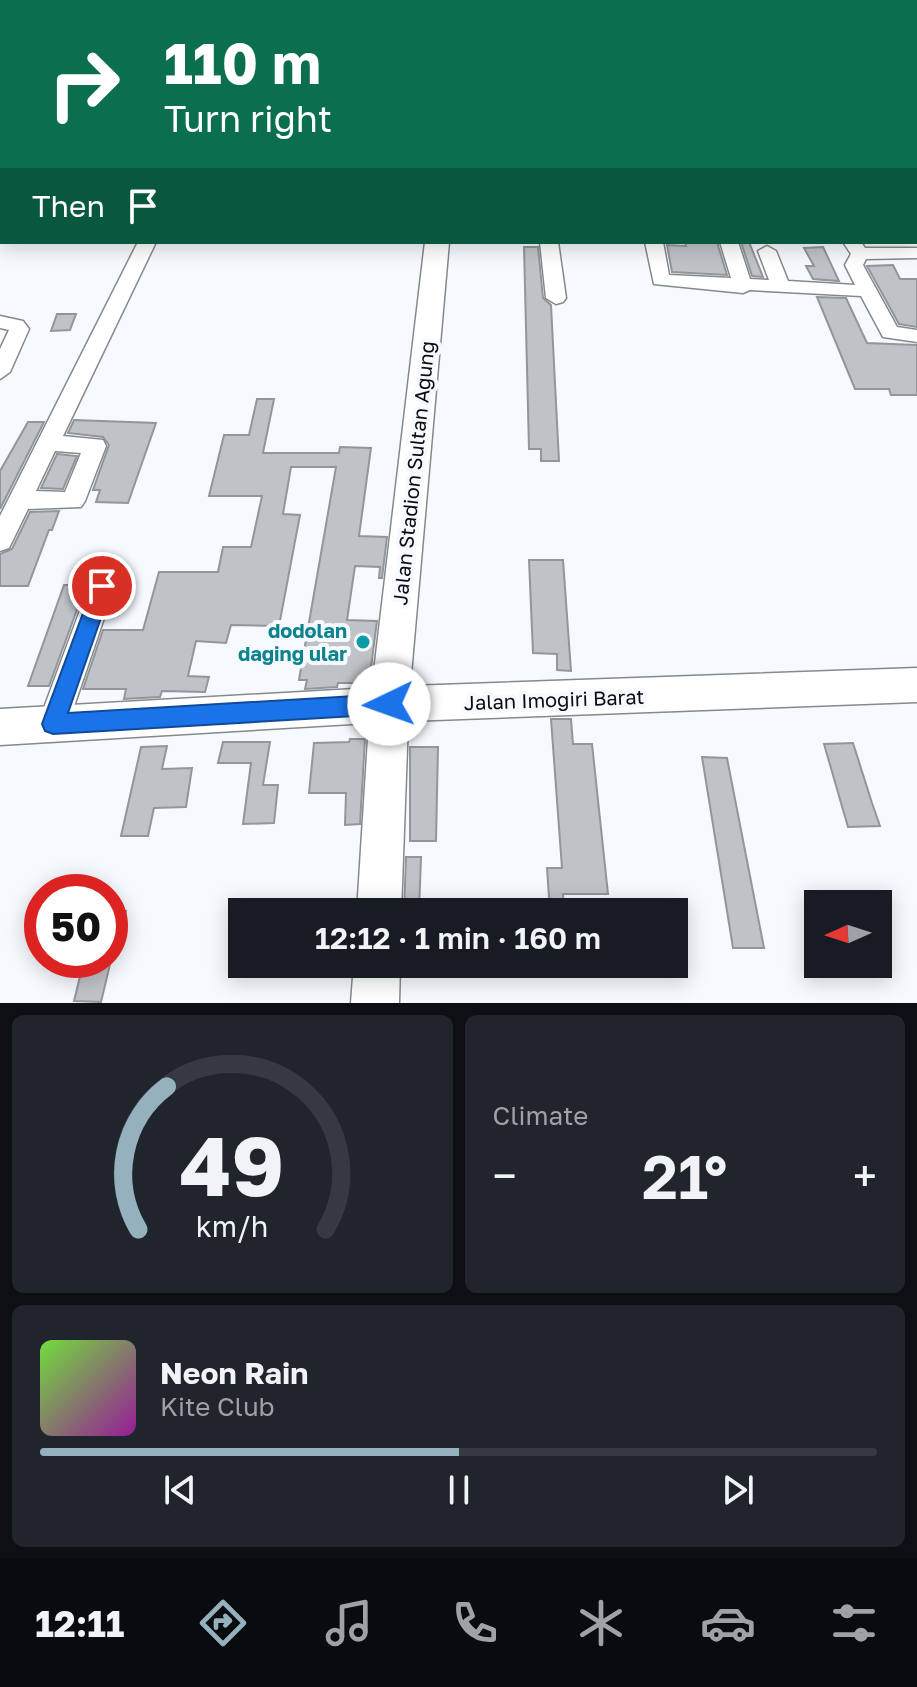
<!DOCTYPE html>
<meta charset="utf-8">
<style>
:root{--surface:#171b24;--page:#20242c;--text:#f1f3f6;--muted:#9ea1a6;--line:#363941;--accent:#95b1bd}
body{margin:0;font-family:"Golos Text",sans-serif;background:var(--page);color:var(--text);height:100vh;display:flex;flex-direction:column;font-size:30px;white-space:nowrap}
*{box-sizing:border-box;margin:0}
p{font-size:26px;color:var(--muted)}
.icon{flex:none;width:44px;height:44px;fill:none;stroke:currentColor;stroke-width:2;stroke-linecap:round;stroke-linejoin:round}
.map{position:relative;height:1003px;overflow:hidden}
.details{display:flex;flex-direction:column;gap:12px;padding:12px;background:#0d0f14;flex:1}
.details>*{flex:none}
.hud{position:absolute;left:0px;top:0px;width:918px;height:244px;box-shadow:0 4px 20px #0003;background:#0b6e4f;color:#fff;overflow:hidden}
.needle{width:52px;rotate:267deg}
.fabs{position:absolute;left:804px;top:890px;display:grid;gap:16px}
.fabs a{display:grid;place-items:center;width:88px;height:88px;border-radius:0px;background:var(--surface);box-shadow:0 4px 20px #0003;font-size:40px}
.speed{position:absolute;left:24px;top:874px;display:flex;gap:16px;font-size:40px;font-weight:700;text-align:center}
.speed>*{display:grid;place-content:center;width:104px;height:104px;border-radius:50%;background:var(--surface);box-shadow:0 4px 20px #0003;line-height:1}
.speed .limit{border:12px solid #d22;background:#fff;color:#111}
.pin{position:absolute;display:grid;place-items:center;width:68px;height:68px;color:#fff;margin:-34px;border:4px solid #fff;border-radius:50%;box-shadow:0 2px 8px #0007}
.me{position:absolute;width:88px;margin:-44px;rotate:267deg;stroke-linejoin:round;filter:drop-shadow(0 0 6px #0008)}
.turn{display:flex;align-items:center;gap:28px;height:168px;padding:0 32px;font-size:36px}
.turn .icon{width:104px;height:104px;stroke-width:2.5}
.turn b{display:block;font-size:56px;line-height:68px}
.then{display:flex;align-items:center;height:76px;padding:0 32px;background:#0003;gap:16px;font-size:30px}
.big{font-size:60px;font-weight:600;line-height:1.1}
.details .tile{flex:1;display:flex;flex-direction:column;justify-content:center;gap:12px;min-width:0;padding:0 28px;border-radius:12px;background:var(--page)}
.details .dial{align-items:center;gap:0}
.dial svg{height:208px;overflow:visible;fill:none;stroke:var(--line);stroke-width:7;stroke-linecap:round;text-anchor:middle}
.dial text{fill:var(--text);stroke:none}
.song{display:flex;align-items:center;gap:24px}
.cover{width:96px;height:96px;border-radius:12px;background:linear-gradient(135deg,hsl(100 70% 55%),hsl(300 70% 35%))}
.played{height:8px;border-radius:4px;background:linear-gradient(90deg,var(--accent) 50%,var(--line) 50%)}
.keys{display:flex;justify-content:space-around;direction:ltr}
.heat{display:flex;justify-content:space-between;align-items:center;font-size:44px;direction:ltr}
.details .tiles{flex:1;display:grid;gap:12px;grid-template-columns:1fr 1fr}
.tile:last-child{grid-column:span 2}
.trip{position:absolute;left:228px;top:898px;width:460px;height:80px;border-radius:0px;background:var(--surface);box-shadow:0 4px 20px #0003;font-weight:600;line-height:80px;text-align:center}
.tabs{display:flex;height:128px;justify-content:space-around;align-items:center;background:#090b0e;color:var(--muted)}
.tabs .icon{width:56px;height:56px}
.tabs .current{color:var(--accent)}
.tabs b{font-size:36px;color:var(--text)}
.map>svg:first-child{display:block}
</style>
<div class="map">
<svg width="917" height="1003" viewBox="0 0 917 1003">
<rect width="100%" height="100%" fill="#f6fafe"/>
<!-- building -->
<g fill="#bfc3c7" stroke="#929599" stroke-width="2">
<path d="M685 242H717L727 275 672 272 667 245 686 246Z"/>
<path d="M741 242H749L763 277 752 276Z"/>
<path d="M524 247H538L543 298 551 305 559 461H541V449H529Z"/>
<path d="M823 247 839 281 813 279 806 266H814L804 248Z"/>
<path d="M893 265 900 279H917V327L899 324 867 266Z"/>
<path d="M817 297 846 298 867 343 917 345V395H891L889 389H855Z"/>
<path d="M57 314H76L70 330 51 331Z"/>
<path d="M257 399H274L263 453H339L340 447 371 448 359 536 387 537 382 578H379L380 567 355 566 347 620 377 621 369 683H338L337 687 305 689 307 680H299L336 467H291L283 514 300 515 279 626 231 625 226 643 196 641 188 676 209 677 205 692 162 691 160 697 124 699 126 689H83L103 630H143L159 572H218L223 547H251L262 496H209L224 435H249Z"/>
<path d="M74 420 156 423 128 503 96 502 100 490H93L109 445 103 437 68 433Z"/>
<path d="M28 422H44L0 509V471Z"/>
<path d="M57 454 77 456 63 489 41 488Z"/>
<path d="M59 511 52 530H49L28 586H0V554L12 549 30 512Z"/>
<path d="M529 560H563L571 671 557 670V654L533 653Z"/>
<path d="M64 585H86L49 686H28Z"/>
<path d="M551 719H571L573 744H592L608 894H563L564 912H550L547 868H562Z"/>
<path d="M350 739H365L360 824 345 825 346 793H309L314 743 349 742Z"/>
<path d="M223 742H270L263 785H278L274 823 243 824 251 763H218Z"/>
<path d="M853 743 872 803 880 826 848 827 824 744Z"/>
<path d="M167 746 162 769 192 768 186 807 154 808 148 836H121L141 747Z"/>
<path d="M410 747H438L436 841H410Z"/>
<path d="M702 757 727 758 764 948H733Z"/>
<path d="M406 857H421L419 912H404Z"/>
<path d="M110 910 126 911 115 955 110 954Z"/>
<path d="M84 960H111L101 1002 74 1001Z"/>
</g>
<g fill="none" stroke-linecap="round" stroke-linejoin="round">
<defs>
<g id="minor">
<path d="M0 0H13L14 2 0 5Z"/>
<path d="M55 0H69L54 2Z"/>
<rect x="144" y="0" width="12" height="2"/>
<path d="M409 0H430L408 2Z"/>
<path d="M475 0H490L491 2H476Z"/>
<path d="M822 0H835L821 2Z"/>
<rect x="0" y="177" width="2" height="10"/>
<rect x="916" y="197" width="1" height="10"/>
<path d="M138 242H156L63 436 103 440 106 446 85 501 81 507 28 509 9 548 0 551V516ZM55 451 81 453 65 492 36 491Z"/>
<path d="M540 242H558L566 298 563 302 556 304 546 298Z"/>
<path d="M645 242H663L669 275 731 278 720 242H738L750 279 769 280 758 251 767 246 776 251 788 281 855 285 845 265 851 254 843 242H861L865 248H917V258L866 259 863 265 897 327 917 330V342L883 337 861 296 750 290 743 293 654 284Z"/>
<path d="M0 316 23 321 29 329 10 372 0 379V349L9 330 0 328Z"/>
<path d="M102 575 111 579 115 586 68 724 63 733 53 737 43 733 38 724 89 586 93 579Z"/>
</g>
<g id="major">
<path d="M377 0H393L394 2H378Z"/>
<path d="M425 242H449L410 686 917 668V702L408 721 401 912H357L369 723 0 745V709L372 688Z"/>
<path d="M354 964H400L399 1003H351Z"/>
</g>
</defs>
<!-- minor casing -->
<use href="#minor" stroke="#85898c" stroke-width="3"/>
<!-- major casing -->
<use href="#major" stroke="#85898c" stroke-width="3"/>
<!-- minor -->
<use href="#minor" fill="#fff" fill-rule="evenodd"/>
<!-- major -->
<use href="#major" fill="#fff" fill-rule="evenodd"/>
</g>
<!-- route -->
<path fill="#1a73e8" stroke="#114b97" stroke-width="2" d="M102 578 109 580 112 586 68 713 389 694 396 697 400 704 396 711 389 714 53 734 45 731 42 724 93 586 95 580Z"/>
<!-- markers -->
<circle fill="#0f9aa8" stroke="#f6fafe" stroke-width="3" cx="363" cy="642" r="8"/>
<g text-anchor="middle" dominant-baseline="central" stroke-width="8" stroke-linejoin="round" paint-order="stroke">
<!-- street labels -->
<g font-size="20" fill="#0b0c0d" stroke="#f6fafe">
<text transform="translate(413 473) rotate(-84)">Jalan Stadion Sultan Agung</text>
<text transform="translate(554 699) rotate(-2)">Jalan Imogiri Barat</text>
</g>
<!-- culture labels -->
<g font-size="20" font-weight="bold" fill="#0d838f" stroke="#f6fafe" text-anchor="end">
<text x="347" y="630">dodolan<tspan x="347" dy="23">daging ular</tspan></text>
</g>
</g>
</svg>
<div class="fabs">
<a><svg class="needle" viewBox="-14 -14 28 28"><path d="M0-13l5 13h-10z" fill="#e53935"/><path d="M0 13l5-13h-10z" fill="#9ea1a6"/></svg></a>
</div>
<div class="speed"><div class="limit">50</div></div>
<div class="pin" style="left:102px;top:586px;background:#d93025"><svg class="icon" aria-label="arrive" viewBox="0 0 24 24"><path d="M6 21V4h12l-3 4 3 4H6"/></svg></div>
<svg class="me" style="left:389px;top:704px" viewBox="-20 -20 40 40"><circle r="19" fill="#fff"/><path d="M0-13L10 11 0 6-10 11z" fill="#1a73e8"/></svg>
<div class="trip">12:12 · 1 min · 160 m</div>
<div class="hud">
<div class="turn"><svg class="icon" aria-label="right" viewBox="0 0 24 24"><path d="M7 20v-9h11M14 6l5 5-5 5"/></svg><div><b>110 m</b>Turn right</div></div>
<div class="then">Then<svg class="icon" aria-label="arrive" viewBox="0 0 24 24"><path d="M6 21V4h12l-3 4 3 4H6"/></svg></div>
</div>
</div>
<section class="details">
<div class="tiles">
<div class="tile dial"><svg viewBox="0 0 100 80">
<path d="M14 69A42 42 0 1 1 86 69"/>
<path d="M14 69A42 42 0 0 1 25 14" stroke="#95b1bd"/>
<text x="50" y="56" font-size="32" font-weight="700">49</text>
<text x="50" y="72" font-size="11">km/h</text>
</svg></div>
<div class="tile"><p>Climate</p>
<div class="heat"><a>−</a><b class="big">21°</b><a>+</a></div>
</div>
<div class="tile">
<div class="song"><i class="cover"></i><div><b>Neon Rain</b><p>Kite Club</p></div></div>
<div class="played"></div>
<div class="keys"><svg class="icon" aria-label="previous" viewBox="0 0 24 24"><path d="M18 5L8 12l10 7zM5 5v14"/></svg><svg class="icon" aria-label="pause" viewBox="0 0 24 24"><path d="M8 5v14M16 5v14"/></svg><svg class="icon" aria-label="next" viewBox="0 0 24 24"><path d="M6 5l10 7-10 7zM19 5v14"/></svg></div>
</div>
</div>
</section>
<nav class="tabs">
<b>12:11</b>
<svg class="icon current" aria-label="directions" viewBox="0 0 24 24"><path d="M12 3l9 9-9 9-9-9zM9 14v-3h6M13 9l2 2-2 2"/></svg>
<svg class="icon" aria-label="music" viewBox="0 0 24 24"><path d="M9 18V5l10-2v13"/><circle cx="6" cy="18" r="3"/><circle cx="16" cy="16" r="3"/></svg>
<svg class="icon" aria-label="phone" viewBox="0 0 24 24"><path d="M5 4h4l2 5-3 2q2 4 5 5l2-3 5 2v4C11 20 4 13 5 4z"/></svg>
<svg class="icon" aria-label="climate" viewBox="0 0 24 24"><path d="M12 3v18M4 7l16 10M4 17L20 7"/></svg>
<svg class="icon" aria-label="car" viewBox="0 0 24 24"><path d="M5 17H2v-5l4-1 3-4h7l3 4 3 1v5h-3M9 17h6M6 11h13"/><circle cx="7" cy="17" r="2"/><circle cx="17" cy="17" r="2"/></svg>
<svg class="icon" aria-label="filters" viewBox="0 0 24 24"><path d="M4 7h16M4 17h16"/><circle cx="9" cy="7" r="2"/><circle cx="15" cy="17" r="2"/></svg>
</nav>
